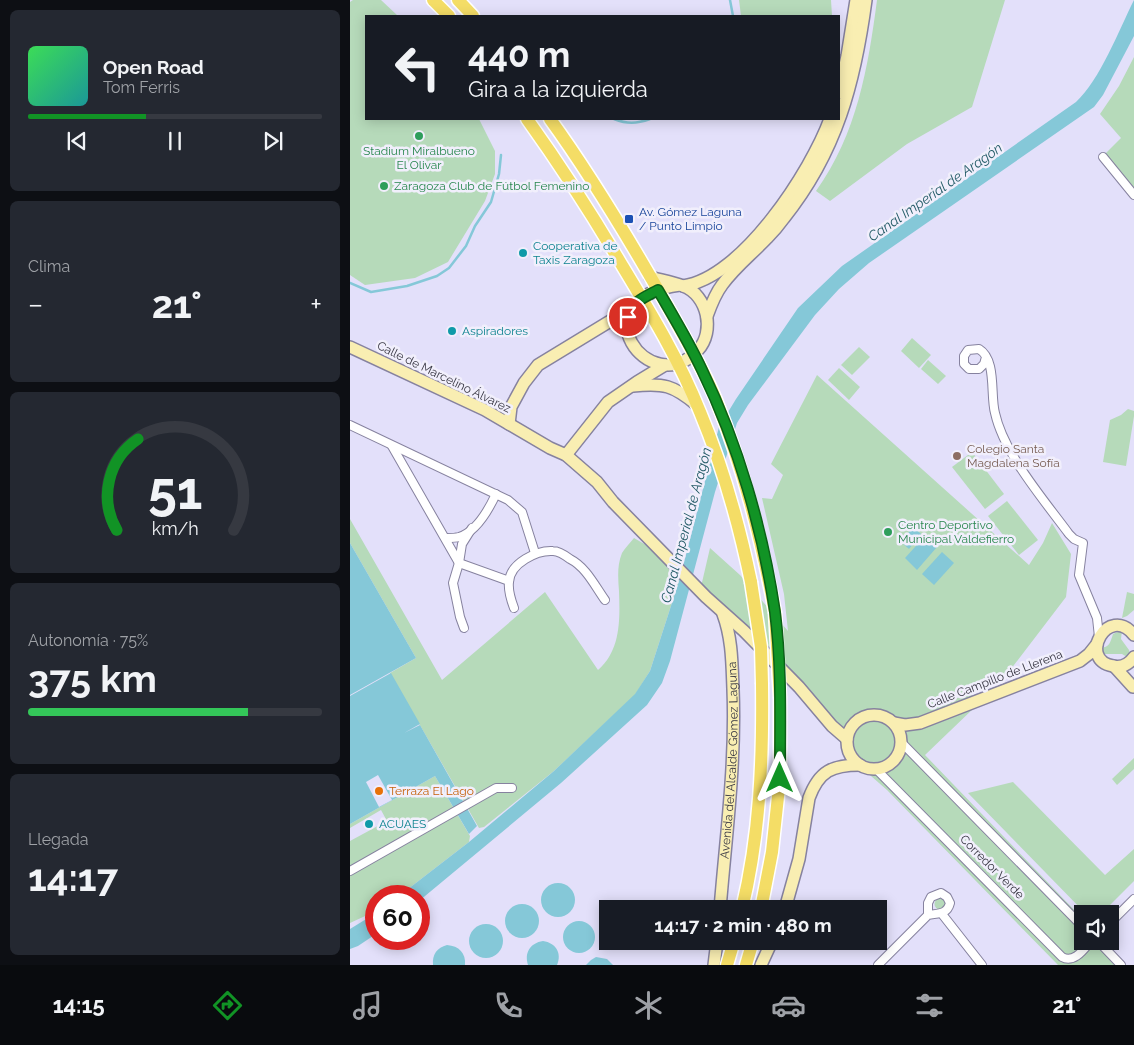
<!DOCTYPE html>
<html lang="es">
<meta charset="utf-8">
<style>
:root{--surface:#171b24;--page:#242831;--text:#f1f3f6;--muted:#9ea1a6;--line:#363941;--accent:#119325}
body{margin:0;font-family:Raleway,sans-serif;background:var(--page);color:var(--text);height:100vh;display:flex;flex-direction:column;font-size:19px;white-space:nowrap}
*{box-sizing:border-box;margin:0}
p{font-size:16px;color:var(--muted)}
.icon{flex:none;width:28px;height:28px;fill:none;stroke:currentColor;stroke-width:2;stroke-linecap:round;stroke-linejoin:round}
.map{position:relative;flex:1;overflow:hidden}
.details{display:flex;flex-direction:column;gap:10px;padding:10px;background:#0d0f14;width:350px}
.details>*{flex:none}
.banner{position:absolute;left:15px;top:15px;width:475px;height:105px;border-radius:0px;box-shadow:0 2px 12px #0003;background:#171b24;color:var(--text);overflow:hidden}
.buttons{position:absolute;left:724px;top:905px;display:grid;gap:10px}
.buttons a{display:grid;place-items:center;width:45px;height:45px;border-radius:0px;background:var(--surface);box-shadow:0 2px 12px #0003;font-size:25px}
.speed{position:absolute;left:15px;top:885px;display:flex;gap:10px;font-size:25px;font-weight:700;text-align:center}
.speed>*{display:grid;place-content:center;width:65px;height:65px;border-radius:50%;background:var(--surface);box-shadow:0 2px 12px #0003;line-height:1}
.speed .limit{border:8px solid #d22;background:#fff;color:#111}
.pin{position:absolute;display:grid;place-items:center;width:42px;height:42px;color:#fff;margin:-21px;border:2px solid #fff;border-radius:50%;box-shadow:0 1px 5px #0007}
.me{position:absolute;width:55px;margin:-28px;rotate:0deg;stroke-linejoin:round;filter:drop-shadow(0 0 4px #0008)}
.turn{display:flex;align-items:center;gap:18px;height:105px;padding:0 20px;font-size:22px}
.turn .icon{width:65px;height:65px;stroke-width:2.5}
.turn b{display:block;font-size:35px;line-height:42px}
.big{font-size:38px;font-weight:700;line-height:1.1}
.details .widget{flex:1;display:flex;flex-direction:column;justify-content:center;gap:8px;min-width:0;padding:0 18px;border-radius:8px;background:var(--page)}
.details .dial{align-items:center;gap:0}
.dial svg{height:130px;overflow:visible;fill:none;stroke:var(--line);stroke-width:7;stroke-linecap:round;text-anchor:middle}
.dial text{fill:var(--text);stroke:none}
.song{display:flex;align-items:center;gap:15px}
.cover{width:60px;height:60px;border-radius:8px;background:linear-gradient(135deg,hsl(130 70% 55%),hsl(180 70% 35%))}
.played{height:5px;border-radius:2px;background:linear-gradient(90deg,var(--accent) 40%,var(--line) 40%)}
.keys{display:flex;justify-content:space-around;direction:ltr}
.heat{display:flex;justify-content:space-between;align-items:center;font-size:28px;direction:ltr}
.charge{height:8px;border-radius:4px;background:linear-gradient(90deg,#34c759 75%,var(--line) 0)}
.trip{position:absolute;left:249px;top:900px;width:288px;height:50px;border-radius:0px;background:var(--surface);box-shadow:0 2px 12px #0003;font-weight:700;line-height:50px;text-align:center}
.tab-bar{display:flex;height:80px;justify-content:space-around;align-items:center;background:#090b0e;color:var(--muted)}
.tab-bar .icon{width:35px;height:35px}
.tab-bar .on{color:var(--accent)}
.tab-bar b{font-size:22px;color:var(--text)}
main{display:flex;flex:1;min-height:0}
.map>svg:first-child{display:block}
</style>
<main>
<section class="details">
<div class="widget">
<div class="song"><i class="cover"></i><div><b>Open Road</b><p>Tom Ferris</p></div></div>
<div class="played"></div>
<div class="keys"><svg class="icon" aria-label="previous" viewBox="0 0 24 24"><path d="M18 5L8 12l10 7zM5 5v14"/></svg><svg class="icon" aria-label="pause" viewBox="0 0 24 24"><path d="M8 5v14M16 5v14"/></svg><svg class="icon" aria-label="next" viewBox="0 0 24 24"><path d="M6 5l10 7-10 7zM19 5v14"/></svg></div>
</div>
<div class="widget"><p>Clima</p>
<div class="heat"><a>−</a><b class="big">21°</b><a>+</a></div>
</div>
<div class="widget dial"><svg viewBox="0 0 100 80">
<path d="M14 69A42 42 0 1 1 86 69"/>
<path d="M14 69A42 42 0 0 1 27 13" stroke="#119325"/>
<text x="50" y="56" font-size="32" font-weight="700">51</text>
<text x="50" y="72" font-size="11">km/h</text>
</svg></div>
<div class="widget"><p>Autonomía · 75%</p><b class="big">375 km</b><div class="charge"></div></div>
<div class="widget"><p>Llegada</p><b class="big">14:17</b></div>
</section>
<div class="map">
<svg width="784" height="965" viewBox="0 0 784 965">
<rect width="100%" height="100%" fill="#e3e0fa"/>
<!-- green -->
<g fill="#b6daba">
<path d="M3 0H31L48 16H16V119H129L145 151V174L135 201 98 262 65 278 15 285 0 275V2Z"/>
<path d="M389 0H481L482 16H391Z"/>
<path d="M527 0H655L622 107 557 144 480 201 466 191C507 134 518 68 527 0Z"/>
<path d="M784 57V190L755 154 771 138 750 114 769 86Z"/>
<path d="M562 338 581 355 569 368 551 351Z"/>
<path d="M509 347 520 357 502 375 491 365Z"/>
<path d="M578 360 596 376 588 384 571 369Z"/>
<path d="M489 368 510 387 499 400 478 380Z"/>
<path d="M467 375 679 565 693 543 702 523 721 554 716 597 651 682 615 692 597 701 621 694 625 707 575 755 732 918V941H746L769 965H708L537 790 505 762 498 752 497 739 350 591 360 548 390 575 438 631 434 594 412 498 422 499 433 475 421 464Z"/>
<path d="M778 409 784 411V416L776 466 753 462 760 420 771 415Z"/>
<path d="M622 452 654 494 635 509 602 467Z"/>
<path d="M657 501 688 540 669 555 638 516Z"/>
<path d="M0 519 92 680 195 592 248 670C271 650 270 619 269 591 268 578 267 565 272 553 275 548 280 543 284 538L296 545 330 578 300 671 285 695 204 771 134 827 129 828 40 673 66 658 0 543Z"/>
<path d="M777 592 784 594V610L777 616 772 618Z"/>
<path d="M772 630 771 639 779 650 780 654 777 657 772 654H755L750 648C760 647 760 643 763 634Z"/>
<path d="M784 758V769L767 785 762 779Z"/>
<path d="M85 776 120 836 119 842 49 896H26V911L0 923V841L37 821 31 810 0 828V824Z"/>
<path d="M663 782 755 875 784 849V881L751 914H736L618 793Z"/>
<circle cx="590" cy="904" r="5.5"/>
</g>
<!-- water -->
<g fill="#85c8d8">
<path d="M784 0V36L753 95 744 107 519 263 489 289 465 315 398 405 387 423 365 492 320 661 312 683 297 705 211 783 69 901V896H49L119 842 204 771 285 694 300 671 330 578 369 427 386 399 448 308 492 266 726 102C750 80 769 30 784 0Z"/>
<path d="M563 527 571 534 559 549 551 542Z"/>
<path d="M575 536 587 547 567 570 555 558Z"/>
<path d="M0 543 66 658 0 695Z"/>
<path d="M592 552 604 563 584 585 572 574Z"/>
<path d="M41 673 70 724 54 733 70 725 127 826 119 834 85 776 0 824V696Z"/>
<circle cx="208" cy="900" r="17"/>
<circle cx="172" cy="921" r="17"/>
<path d="M26 913V934L8 946 0 949V929Z"/>
<circle cx="229" cy="937" r="16"/>
<circle cx="136" cy="941" r="17"/>
<path d="M193 941C206 943 212 953 207 965H178C174 953 180 943 193 941Z"/>
<path d="M97 945C109 946 116 953 115 965H83C82 954 87 948 97 945Z"/>
<path d="M246 957 257 959 263 965H236L241 960Z"/>
</g>
<!-- pier -->
<path fill="#e3e0fa" d="M28 775 42 800 29 807 16 782Z"/>
<g fill="none" stroke-linecap="round" stroke-linejoin="round">
<!-- stream -->
<g stroke="#85c8d8" stroke-width="2.5">
<path d="M380 0 383 16"/>
<path d="M264 119C277 124 286 124 300 119"/>
<path d="M0 283 21 292 57 286 87 276 99 268 116 246 125 226 141 202 149 174 151 155"/>
</g>
<defs>
<g id="street">
<path d="M753 157 784 195"/>
<path d="M636 357 634 364 629 369H619L614 364V356L618 350 629 349C647 360 640 395 645 413 654 454 694 500 719 534L724 539 733 543 729 575 747 618 749 637"/>
<path d="M0 425 158 500 172 512 185 553"/>
<path d="M42 446 109 563 159 581"/>
<path d="M97 538C100 538 105 538 109 537 126 532 139 509 146 494"/>
<path d="M164 608C161 600 158 590 159 582 160 563 187 550 203 551 208 551 216 556 220 559 236 567 245 586 255 600"/>
<path d="M114 628 110 617 103 583 109 563 112 544 122 528"/>
<path d="M551 742 732 926"/>
<path d="M526 769 712 957C724 964 734 949 741 941"/>
<path d="M0 871 146 788H162"/>
<path d="M592 914 632 965"/>
<path d="M760 923 784 899"/>
<path d="M748 941 771 965"/>
<path d="M528 965 578 915C588 913 597 915 600 903L597 897 591 893 581 897 578 903V915"/>
</g>
<g id="secondary">
<path d="M489 93 497 56 506 0"/>
<path d="M300 277C311 280 323 282 333 286 358 295 365 332 348 350 300 403 225 299 330 285"/>
<path d="M333 286C392 278 461 171 480 119"/>
<path d="M357 316C361 305 365 294 372 285 385 267 402 254 417 238 423 232 429 225 434 218 487 152 505 82 516 0"/>
<path d="M0 347 135 410 200 448 216 455 247 482 263 502 356 597 394 631 449 687 482 726 497 739"/>
<path d="M283 386C314 383 323 385 347 405"/>
<path d="M159 424 161 407 174 383 188 365 280 309"/>
<path d="M216 455 258 402 287 382 315 365"/>
<path d="M784 635C758 603 727 660 763 666 772 668 779 664 784 657"/>
<path d="M764 666 783 687"/>
<circle cx="524" cy="742" r="27"/>
<path d="M544 723 555 725 570 723 730 661 739 654 747 644"/>
<path id="s1" d="M370 909C376 835 386 763 383 689 382 663 382 638 373 614"/>
<path d="M435 909 449 859 459 798C469 771 482 765 510 765"/>
<path d="M364 965 367 941"/>
<path d="M411 965 422 941"/>
</g>
<g id="primary">
<path d="M83 0 99 16"/>
<path d="M108 0 123 16"/>
<path d="M177 119C210 165 241 213 270 262 299 310 329 359 350 412 373 467 389 524 401 582"/>
<path d="M200 119C242 177 279 239 315 302 333 334 352 366 366 400 394 469 411 539 425 612"/>
<path d="M392 909C410 834 413 760 412 684"/>
<path d="M411 909 422 852 430 778V698"/>
<path d="M377 965 384 941"/>
<path d="M396 965 403 941"/>
</g>
</defs>
<!-- street casing -->
<use href="#street" stroke="#86829f" stroke-width="10"/>
<!-- secondary casing -->
<use href="#secondary" stroke="#86829f" stroke-width="14"/>
<!-- primary casing -->
<use href="#primary" stroke="#fff" stroke-width="15"/>
<!-- street -->
<use href="#street" stroke="#fff" stroke-width="8"/>
<!-- secondary -->
<use href="#secondary" stroke="#f9eeb2" stroke-width="11"/>
<!-- primary -->
<use href="#primary" stroke="#f4dd66" stroke-width="12"/>
<defs>
<g id="primary-bridge">
<path d="M401 582 411 647 412 684"/>
<path d="M425 612 430 698"/>
</g>
</defs>
<!-- primary-bridge casing -->
<use href="#primary-bridge" stroke="#fff" stroke-width="15" stroke-linecap="butt"/>
<!-- primary-bridge -->
<use href="#primary-bridge" stroke="#f4dd66" stroke-width="12"/>
</g>
<g fill="none" stroke-linecap="round" stroke-linejoin="round">
<defs>
<path id="route" d="M278 317C281 302 295 297 308 290 323 316 339 342 352 370 388 444 413 530 425 612 432 667 430 723 430 778"/>
</defs>
<!-- route casing -->
<use href="#route" stroke="#0b6018" stroke-width="12"/>
<!-- route -->
<use href="#route" stroke="#119325" stroke-width="9"/>
</g>
<!-- markers -->
<g fill="#2e9e5b" stroke="#f1effc" stroke-width="2">
<circle cx="69" cy="136" r="5"/>
<circle cx="34" cy="186" r="5"/>
<circle cx="538" cy="532" r="5"/>
</g>
<rect fill="#1a4fb4" stroke="#f1effc" stroke-width="2" x="274" y="214" width="10" height="10" rx="2.5"/>
<g fill="#0f9aa8" stroke="#f1effc" stroke-width="2">
<circle cx="173" cy="253" r="5"/>
<circle cx="102" cy="331" r="5"/>
<circle cx="19" cy="824" r="5"/>
</g>
<circle fill="#8d6e63" stroke="#f1effc" stroke-width="2" cx="607" cy="456" r="5"/>
<circle fill="#e8710a" stroke="#f1effc" stroke-width="2" cx="29" cy="791" r="5"/>
<g text-anchor="middle" dominant-baseline="central" stroke-width="5" stroke-linejoin="round" paint-order="stroke">
<!-- leisure labels -->
<g font-size="12" fill="#27864d" stroke="#f1effc" text-anchor="start">
<text x="69" y="151" text-anchor="middle">Stadium Miralbueno<tspan x="69" dy="14">El Olivar</tspan></text>
<text x="44" y="186">Zaragoza Club de Fútbol Femenino</text>
<text x="548" y="525">Centro Deportivo<tspan x="548" dy="14">Municipal Valdefierro</tspan></text>
</g>
<!-- transit labels -->
<g font-size="12" fill="#164399" stroke="#f1effc" text-anchor="start">
<text x="289" y="212">Av. Gómez Laguna<tspan x="289" dy="14">/ Punto Limpio</tspan></text>
</g>
<!-- culture labels -->
<g font-size="12" fill="#0d838f" stroke="#f1effc" text-anchor="start">
<text x="183" y="246">Cooperativa de<tspan x="183" dy="14">Taxis Zaragoza</tspan></text>
<text x="112" y="331">Aspiradores</text>
<text x="29" y="824">ACUAES</text>
</g>
<!-- street labels -->
<g font-size="12" fill="#373642" stroke="#f1effc">
<text transform="translate(94 377) rotate(26)">Calle de Marcelino Álvarez</text>
<text transform="translate(645 679) rotate(-21)">Calle Campillo de Llerena</text>
<text stroke="none"><textPath href="#s1" startOffset="149">Avenida del Alcalde Gómez Laguna</textPath></text>
<text transform="translate(642 867) rotate(45)">Corredor Verde</text>
</g>
<!-- education labels -->
<g font-size="12" fill="#785e54" stroke="#f1effc" text-anchor="start">
<text x="617" y="449">Colegio Santa<tspan x="617" dy="14">Magdalena Sofía</tspan></text>
</g>
<!-- food labels -->
<g font-size="12" fill="#c56008" stroke="#f1effc" text-anchor="start">
<text x="39" y="791">Terraza El Lago</text>
</g>
<!-- water labels -->
<g font-size="14" font-style="italic" fill="#225a66" stroke="#f1effc">
<text transform="translate(585 192) rotate(-35)">Canal Imperial de Aragón</text>
<text transform="translate(336 525) rotate(-75)">Canal Imperial de Aragón</text>
</g>
</g>
</svg>
<div class="buttons">
<a><svg class="icon" aria-label="sound" viewBox="0 0 24 24"><path d="M4 9h4l5-4v14l-5-4H4zM17 9q2 3 0 6"/></svg></a>
</div>
<div class="speed"><div class="limit">60</div></div>
<div class="pin" style="left:278px;top:317px;background:#d93025"><svg class="icon" aria-label="arrive" viewBox="0 0 24 24"><path d="M6 21V4h12l-3 4 3 4H6"/></svg></div>
<svg class="me" style="left:430px;top:778px" viewBox="-20 -20 40 40"><path d="M0-17L14 15 0 8-14 15z" fill="#119325" stroke="#fff" stroke-width="4"/></svg>
<div class="trip">14:17 · 2 min · 480 m</div>
<div class="banner">
<div class="turn"><svg class="icon" aria-label="left" viewBox="0 0 24 24"><path d="M17 20v-9H6M10 6l-5 5 5 5"/></svg><div><b>440 m</b>Gira a la izquierda</div></div>
</div>
</div>
</main>
<nav class="tab-bar">
<b>14:15</b>
<svg class="icon on" aria-label="directions" viewBox="0 0 24 24"><path d="M12 3l9 9-9 9-9-9zM9 14v-3h6M13 9l2 2-2 2"/></svg>
<svg class="icon" aria-label="music" viewBox="0 0 24 24"><path d="M9 18V5l10-2v13"/><circle cx="6" cy="18" r="3"/><circle cx="16" cy="16" r="3"/></svg>
<svg class="icon" aria-label="phone" viewBox="0 0 24 24"><path d="M5 4h4l2 5-3 2q2 4 5 5l2-3 5 2v4C11 20 4 13 5 4z"/></svg>
<svg class="icon" aria-label="climate" viewBox="0 0 24 24"><path d="M12 3v18M4 7l16 10M4 17L20 7"/></svg>
<svg class="icon" aria-label="car" viewBox="0 0 24 24"><path d="M5 17H2v-5l4-1 3-4h7l3 4 3 1v5h-3M9 17h6M6 11h13"/><circle cx="7" cy="17" r="2"/><circle cx="17" cy="17" r="2"/></svg>
<svg class="icon" aria-label="filters" viewBox="0 0 24 24"><path d="M4 7h16M4 17h16"/><circle cx="9" cy="7" r="2"/><circle cx="15" cy="17" r="2"/></svg>
<b>21°</b>
</nav>
